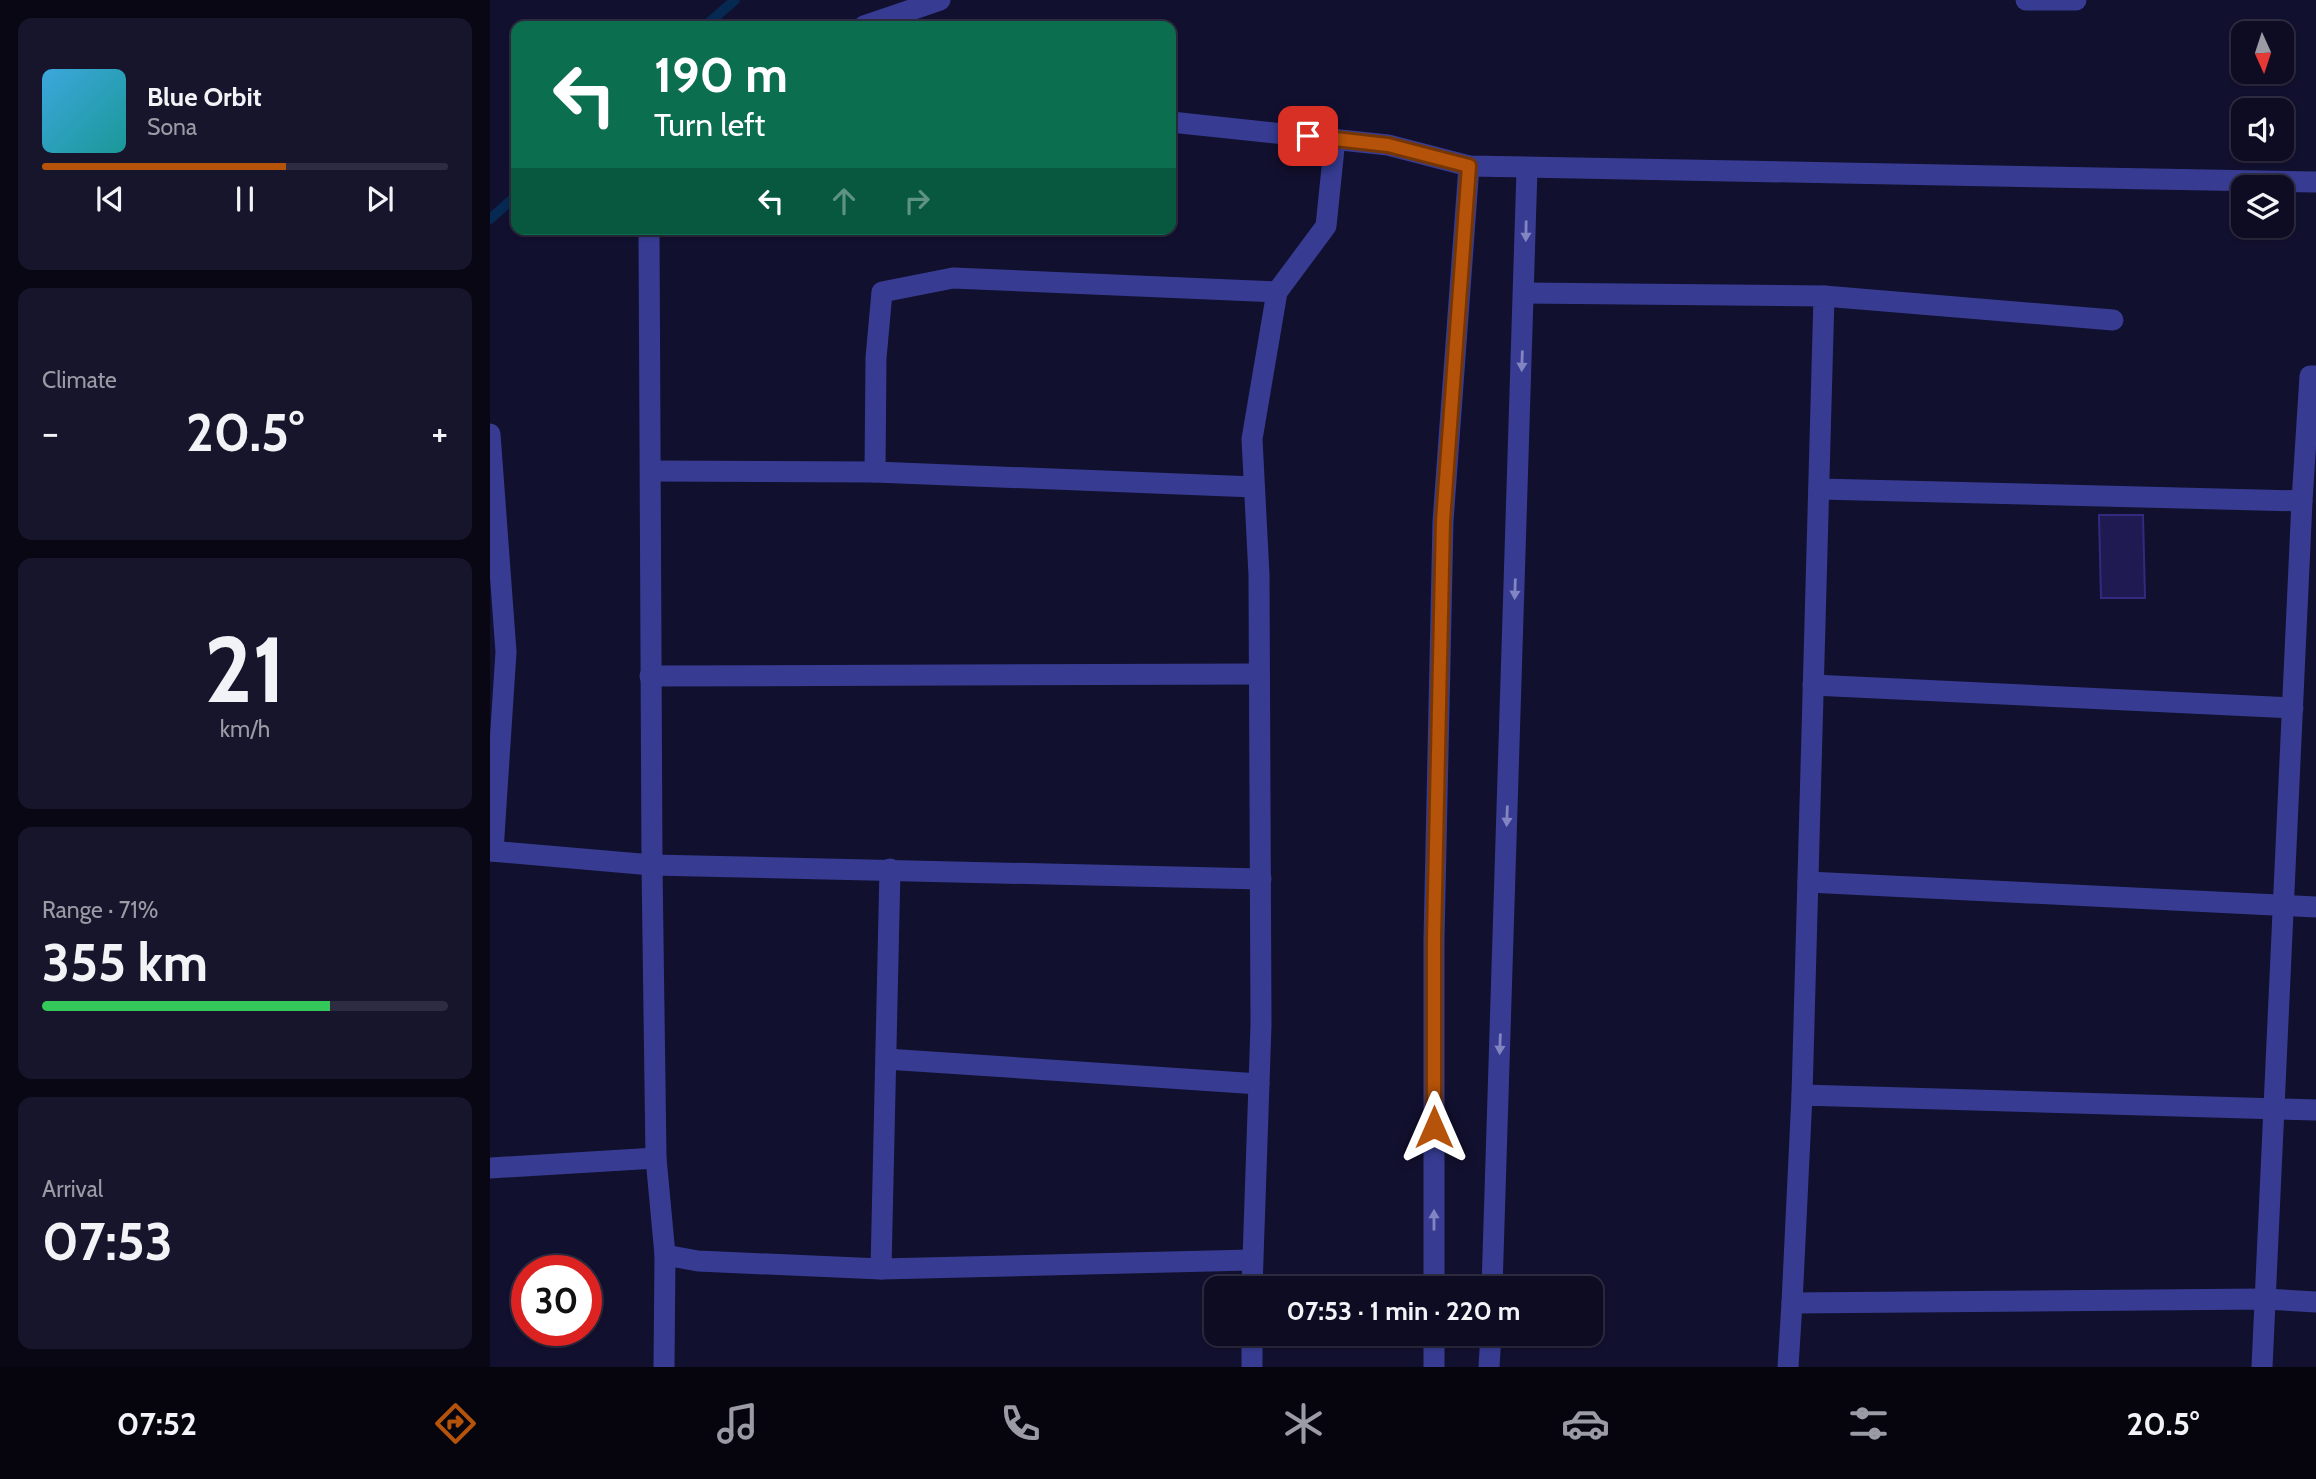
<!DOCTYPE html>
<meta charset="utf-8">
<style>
:root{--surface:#0e0c23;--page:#17152b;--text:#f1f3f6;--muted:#9b9ba6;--line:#2e2c41;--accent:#b45309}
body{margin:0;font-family:Cabin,sans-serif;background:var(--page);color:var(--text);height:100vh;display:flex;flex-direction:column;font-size:26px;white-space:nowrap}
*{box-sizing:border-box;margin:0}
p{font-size:23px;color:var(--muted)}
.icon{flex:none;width:38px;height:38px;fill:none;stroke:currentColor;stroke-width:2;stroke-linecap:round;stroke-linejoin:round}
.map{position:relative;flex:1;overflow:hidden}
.details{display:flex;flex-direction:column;gap:18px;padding:18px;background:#080713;width:490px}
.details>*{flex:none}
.hud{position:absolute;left:21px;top:21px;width:665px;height:214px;border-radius:14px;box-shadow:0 2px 5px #0004,0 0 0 2px var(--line);background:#0b6e4f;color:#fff;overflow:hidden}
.needle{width:46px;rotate:177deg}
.buttons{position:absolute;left:1741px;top:21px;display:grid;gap:14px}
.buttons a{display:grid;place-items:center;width:63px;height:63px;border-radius:14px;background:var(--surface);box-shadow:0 2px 5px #0004,0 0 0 2px var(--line);font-size:35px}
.speed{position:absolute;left:21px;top:1255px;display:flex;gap:14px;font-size:35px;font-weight:700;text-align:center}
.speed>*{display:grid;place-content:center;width:91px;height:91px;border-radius:50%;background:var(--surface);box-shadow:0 2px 5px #0004,0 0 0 2px var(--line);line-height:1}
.speed .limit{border:10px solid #d22;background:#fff;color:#111}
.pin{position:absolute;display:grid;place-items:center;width:60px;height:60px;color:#fff;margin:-30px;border-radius:14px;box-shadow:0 4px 10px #0006}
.me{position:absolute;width:77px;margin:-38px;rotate:0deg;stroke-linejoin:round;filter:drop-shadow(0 0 5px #0008)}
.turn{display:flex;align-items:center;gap:24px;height:147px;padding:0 28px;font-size:32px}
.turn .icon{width:91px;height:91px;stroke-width:2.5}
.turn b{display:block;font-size:49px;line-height:60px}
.lanes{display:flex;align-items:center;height:66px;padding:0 28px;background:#0003;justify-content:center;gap:35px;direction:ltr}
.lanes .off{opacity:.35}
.big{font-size:52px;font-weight:700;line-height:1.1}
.details .widget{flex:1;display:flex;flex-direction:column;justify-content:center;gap:10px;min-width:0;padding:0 24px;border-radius:14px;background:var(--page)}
.details .dial{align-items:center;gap:0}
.dial b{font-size:91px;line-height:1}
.song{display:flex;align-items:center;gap:21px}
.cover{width:84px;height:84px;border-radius:10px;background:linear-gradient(135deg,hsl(200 70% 55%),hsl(180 70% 35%))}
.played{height:7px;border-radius:4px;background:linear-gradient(90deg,var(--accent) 60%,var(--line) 60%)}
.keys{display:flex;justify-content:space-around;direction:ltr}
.heat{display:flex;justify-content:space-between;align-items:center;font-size:38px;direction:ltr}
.charge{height:10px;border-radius:5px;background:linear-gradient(90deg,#34c759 71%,var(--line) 0)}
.trip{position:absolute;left:714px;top:1276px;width:399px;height:70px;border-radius:14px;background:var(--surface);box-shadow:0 2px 5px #0004,0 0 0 2px var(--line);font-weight:700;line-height:70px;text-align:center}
.menu{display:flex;height:112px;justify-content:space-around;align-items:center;background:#06050e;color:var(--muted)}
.menu .icon{width:49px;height:49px}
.menu .selected{color:var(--accent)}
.menu b{font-size:32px;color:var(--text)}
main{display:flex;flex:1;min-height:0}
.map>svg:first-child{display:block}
</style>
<main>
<section class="details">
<div class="widget">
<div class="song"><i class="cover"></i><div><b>Blue Orbit</b><p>Sona</p></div></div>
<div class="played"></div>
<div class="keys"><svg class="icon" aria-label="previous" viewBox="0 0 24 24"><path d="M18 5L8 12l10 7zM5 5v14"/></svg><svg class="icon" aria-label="pause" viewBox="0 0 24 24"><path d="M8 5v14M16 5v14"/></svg><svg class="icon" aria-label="next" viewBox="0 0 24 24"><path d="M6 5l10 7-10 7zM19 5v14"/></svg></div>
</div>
<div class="widget"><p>Climate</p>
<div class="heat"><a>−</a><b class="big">20.5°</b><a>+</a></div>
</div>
<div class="widget dial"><b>21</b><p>km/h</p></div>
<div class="widget"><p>Range · 71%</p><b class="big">355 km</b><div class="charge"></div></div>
<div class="widget"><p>Arrival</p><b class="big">07:53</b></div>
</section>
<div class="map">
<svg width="1826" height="1367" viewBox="0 0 1826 1367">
<rect width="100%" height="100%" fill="#12102f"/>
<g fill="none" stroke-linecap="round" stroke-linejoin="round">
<!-- stream -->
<g stroke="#062952" stroke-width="10">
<path d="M215 26 245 0"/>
<path d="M0 219 26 196"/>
</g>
</g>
<!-- building -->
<path fill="#201a52" stroke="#332a80" stroke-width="2" d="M1609 515H1653L1655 598H1611Z"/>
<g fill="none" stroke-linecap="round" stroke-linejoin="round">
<!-- street -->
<g stroke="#373c92" stroke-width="21">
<path d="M1536 0H1586"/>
<path d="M374 26 450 0"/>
<path d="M681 122 898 145 979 166 1826 182"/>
<path d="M159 229 162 865 166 1158 175 1255 174 1367"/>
<path d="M1034 293 1334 296 1312 1095"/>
<path d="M1334 296 1623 320"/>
<path d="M0 434 16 652 3 851"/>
<path d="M162 471 385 472"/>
<path d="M764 487 385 472 386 358 392 292 463 278 787 292"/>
<path d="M1329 489 1812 501"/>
<path d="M160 676 769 674"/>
<path d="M1323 685 1803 708"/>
<path d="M0 851 162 865 771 879"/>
<path d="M400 869 391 1269 761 1260"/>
<path d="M1318 882 1826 907"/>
<path d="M396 1059 769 1084"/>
<path d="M0 1168 166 1158"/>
<path d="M175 1255 208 1261 391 1269"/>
<path d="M762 1288 771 1025 769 575 762 439 787 292 836 226 845 139"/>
<path d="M944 1288V939L953 521 979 166"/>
<path d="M1002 1288 1037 169"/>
<path d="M1302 1303 1312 1095 1826 1110"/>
<path d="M762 1334V1367"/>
<path d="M944 1334V1367"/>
<path d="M999 1367 1001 1334"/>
<path d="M1298 1367 1302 1303 1775 1299 1826 1302"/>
<path d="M1772 1367 1812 501 1820 376H1826"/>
</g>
</g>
<!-- one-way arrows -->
<defs><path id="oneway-solid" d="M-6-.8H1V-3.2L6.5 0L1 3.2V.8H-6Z" transform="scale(1.75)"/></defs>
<g fill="#8385c3">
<use href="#oneway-solid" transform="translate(1036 231) rotate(91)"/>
<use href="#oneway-solid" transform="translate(1032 361) rotate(92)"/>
<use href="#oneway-solid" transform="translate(1025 589) rotate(92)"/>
<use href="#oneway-solid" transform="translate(1017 816) rotate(92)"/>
<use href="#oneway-solid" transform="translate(1010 1044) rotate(92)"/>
<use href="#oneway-solid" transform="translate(944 1220) rotate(-90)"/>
</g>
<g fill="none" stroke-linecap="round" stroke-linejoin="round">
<defs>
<path id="route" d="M818 136 898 145 979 166 953 521 944 939V1127"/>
</defs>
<!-- route casing -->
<use href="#route" stroke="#753606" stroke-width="18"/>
<!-- route -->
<use href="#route" stroke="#b45309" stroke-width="12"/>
</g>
</svg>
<div class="buttons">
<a><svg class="needle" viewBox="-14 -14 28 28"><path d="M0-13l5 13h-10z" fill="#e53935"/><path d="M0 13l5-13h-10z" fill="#9b9ba6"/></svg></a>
<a><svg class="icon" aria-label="sound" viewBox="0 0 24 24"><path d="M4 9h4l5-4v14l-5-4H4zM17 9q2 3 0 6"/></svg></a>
<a><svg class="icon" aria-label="layers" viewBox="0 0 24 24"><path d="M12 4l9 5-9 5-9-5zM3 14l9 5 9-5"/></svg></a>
</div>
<div class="speed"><div class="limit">30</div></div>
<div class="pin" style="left:818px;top:136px;background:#d93025"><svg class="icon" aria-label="arrive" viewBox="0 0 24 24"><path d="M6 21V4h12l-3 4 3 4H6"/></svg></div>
<svg class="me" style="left:944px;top:1127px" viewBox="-20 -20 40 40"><path d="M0-17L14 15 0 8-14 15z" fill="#b45309" stroke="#fff" stroke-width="4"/></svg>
<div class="trip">07:53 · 1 min · 220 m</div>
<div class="hud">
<div class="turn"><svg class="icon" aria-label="left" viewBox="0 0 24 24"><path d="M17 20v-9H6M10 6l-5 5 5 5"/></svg><div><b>190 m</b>Turn left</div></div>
<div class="lanes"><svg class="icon" aria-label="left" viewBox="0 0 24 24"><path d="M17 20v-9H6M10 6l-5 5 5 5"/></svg><svg class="icon off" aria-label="ahead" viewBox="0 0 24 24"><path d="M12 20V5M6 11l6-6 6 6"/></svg><svg class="icon off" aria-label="right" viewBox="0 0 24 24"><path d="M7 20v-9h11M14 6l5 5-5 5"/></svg></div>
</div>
</div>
</main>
<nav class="menu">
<b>07:52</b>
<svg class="icon selected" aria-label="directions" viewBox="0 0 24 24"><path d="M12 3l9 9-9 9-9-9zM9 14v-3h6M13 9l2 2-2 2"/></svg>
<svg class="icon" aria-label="music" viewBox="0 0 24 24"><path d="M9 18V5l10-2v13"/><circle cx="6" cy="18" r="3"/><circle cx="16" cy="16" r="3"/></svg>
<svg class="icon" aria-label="phone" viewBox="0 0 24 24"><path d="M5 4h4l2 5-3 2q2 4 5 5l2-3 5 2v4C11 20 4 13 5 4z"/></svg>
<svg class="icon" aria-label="climate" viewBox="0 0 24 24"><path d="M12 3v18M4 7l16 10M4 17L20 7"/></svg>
<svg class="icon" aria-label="car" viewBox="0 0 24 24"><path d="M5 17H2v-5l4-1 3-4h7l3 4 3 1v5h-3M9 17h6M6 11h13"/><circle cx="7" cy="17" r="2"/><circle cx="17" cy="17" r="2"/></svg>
<svg class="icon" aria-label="filters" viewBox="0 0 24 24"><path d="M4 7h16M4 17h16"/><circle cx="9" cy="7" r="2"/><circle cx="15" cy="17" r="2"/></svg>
<b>20.5°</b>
</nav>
